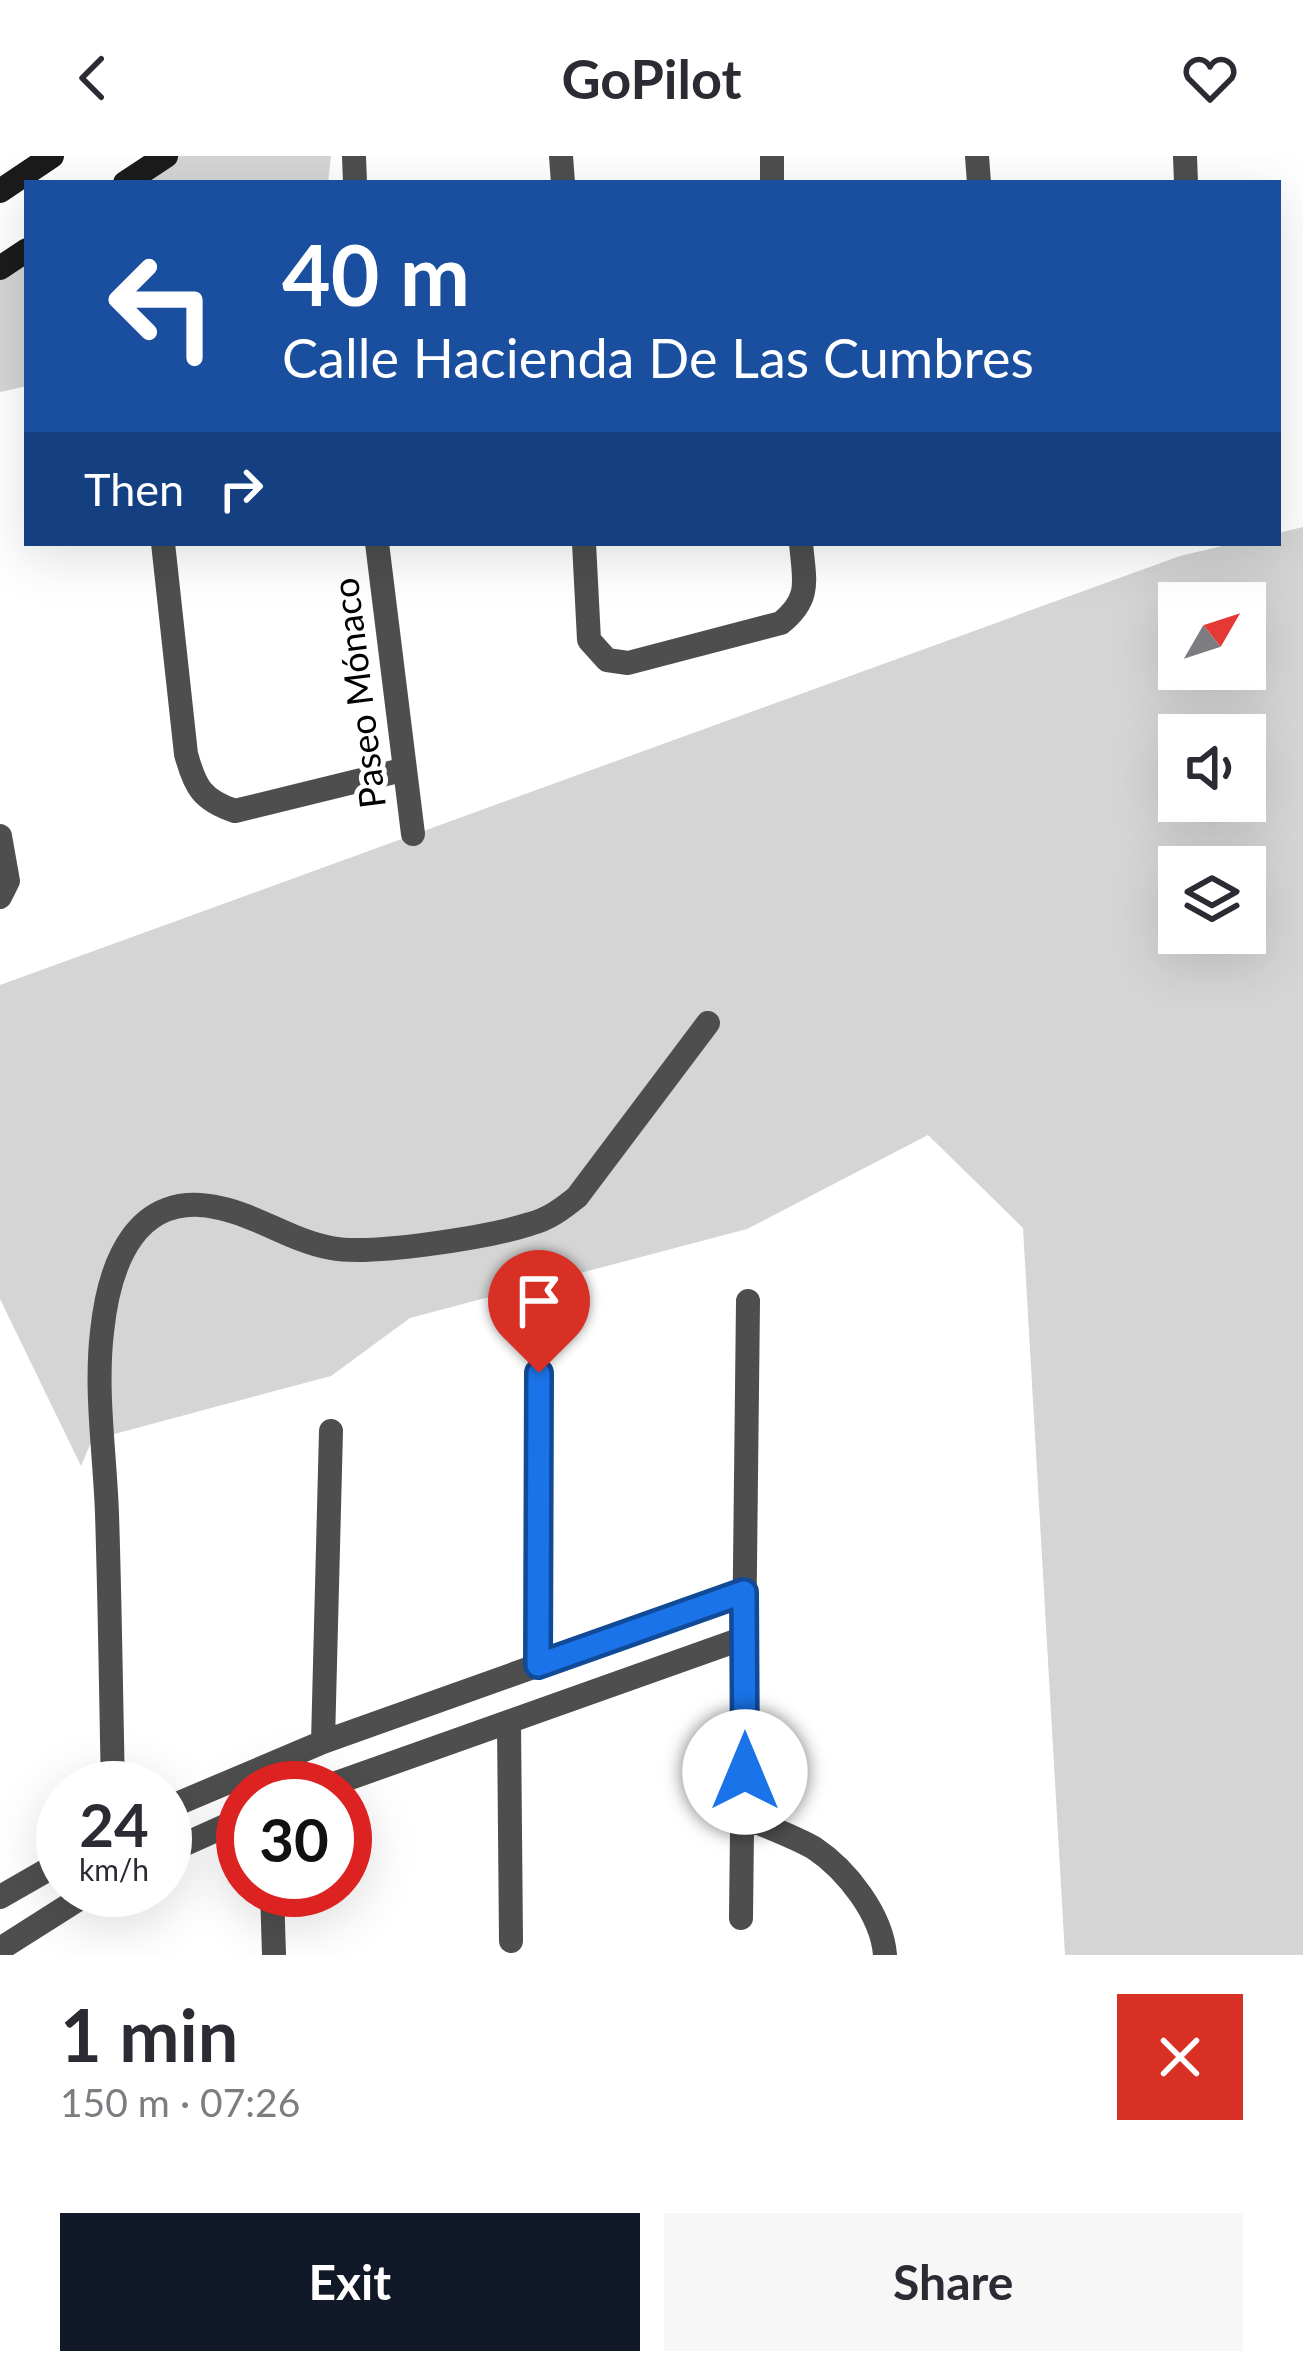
<!DOCTYPE html>
<html lang="en">
<head>
<meta charset="utf-8">
<style>
	body { margin:0; font-family:Lato,sans-serif; background:#f7f7f7; color:#2b2b33; height:100vh; display:flex; flex-direction:column; font-size:45px; white-space:nowrap }
	* { box-sizing:border-box; margin:0 }
	p { font-size:39px; color:#7c7c81 }
	.icon { flex:none; width:66px; height:66px; fill:none; stroke:currentColor; stroke-width:2; stroke-linecap:round; stroke-linejoin:round }
	.map { position:relative; height:1799px; overflow:hidden }
	.panel { display:flex; flex-direction:column; background:#fff; flex:1 }
	.panel>* { flex:none }
	.guide { position:absolute; left:24px; top:24px; width:1257px; height:366px; border-radius:0px; box-shadow:0 12px 48px #0002; background:#1a4fa0; color:#fff; overflow:hidden }
	.needle { width:78px; rotate:51deg }
	.tools { position:absolute; left:1158px; top:426px; display:grid; gap:24px }
	.tools a { display:grid; place-items:center; width:108px; height:108px; border-radius:0px; background:#fff; box-shadow:0 12px 48px #0002; font-size:60px }
	.speed { position:absolute; left:36px; top:1605px; display:flex; gap:24px; font-size:60px; font-weight:700; text-align:center }
	.speed>* { display:grid; place-content:center; width:156px; height:156px; border-radius:50%; background:#fff; box-shadow:0 12px 48px #0002; line-height:1 }
	.speed small { font-size:30px; font-weight:400 }
	.speed .limit { border:18px solid #d22; background:#fff; color:#111 }
	.pin { position:absolute; display:grid; place-items:center; width:102px; height:102px; color:#fff; margin:-123px -51px; border-radius:50% 50% 50% 0; rotate:-45deg; box-shadow:0 0 12px #0007 }
	.pin .icon { rotate:45deg }
	.me { position:absolute; width:132px; margin:-66px; rotate:0deg; stroke-linejoin:round; filter:drop-shadow(0 0 9px #0008) }
	.turn { display:flex; align-items:center; gap:42px; height:252px; padding:0 60px; font-size:54px }
	.turn .icon { width:156px; height:156px; stroke-width:2.5 }
	.turn b { display:block; font-size:84px; line-height:102px }
	.then { display:flex; align-items:center; height:114px; padding:0 60px; background:#0003; gap:24px; font-size:45px }
	.round { display:grid; place-items:center; flex:none; width:126px; height:126px; border-radius:0px; background:#f7f7f7 }
	.summary { display:flex; align-items:center; justify-content:space-between; height:204px; padding:0 60px }
	h1 { font-size:72px; font-weight:700; line-height:90px }
	.primary-button { display:flex; gap:24px; margin-top:auto; padding:24px 60px }
	.primary-button a { flex:1; height:138px; border-radius:0px; background:#111827; color:#fff; font-size:48px; font-weight:700; line-height:138px; text-align:center }
	.primary-button a+a { background:#f7f7f7; color:#2b2b33 }
	header { display:flex; justify-content:space-between; align-items:center; height:156px; padding:0 60px; background:#fff; font-size:54px; font-weight:700 }
	.map>svg:first-child { display:block }
	.green { fill:#d5d5d5; fill-rule:evenodd }
	.lines { fill:none; stroke-linecap:round; stroke-linejoin:round }
	.street { stroke:#4e4e4e; stroke-width:24 }
	.secondary { stroke:#1b1b1b; stroke-width:24 }
	.route-casing { stroke:#114b97; stroke-width:30 }
	.route { stroke:#1a73e8; stroke-width:21 }
	.labels { text-anchor:middle; stroke-width:10; stroke-linejoin:round; paint-order:stroke }
	.street-label { font-size:36px; fill:#000; stroke:#fff }
</style>
</head>
<body>
<header><svg class="icon" aria-label="back" viewBox="0 0 24 24"><path d="M15 5l-7 7 7 7"/></svg>GoPilot<svg class="icon" aria-label="heart" viewBox="0 0 24 24"><path d="M12 20l-8-8c-3-5 5-10 8-4 3-6 11-1 8 4z"/></svg></header>
<div class="map">
<svg width="1303" height="1799" viewBox="0 0 1303 1799">
	<rect width="100%" height="100%" fill="#fff"/>
	<!-- green -->
	<path class="green" d="M174,0H331L328,27H135Z
		M27,101V230L0,236V119Z
		M1303,371V1799H1065L1023,1072L928,979L747,1073L410,1162L331,1220L92,1284L81,1310L0,1143V829L1180,400L1235,387H1278V377ZM1179,447H1245V513H1179ZM1179,579H1245V645H1179ZM1179,711H1245V777H1179Z"/>
	<g class="lines">
		<!-- street -->
		<path class="street" d="M354,0L355,27
			M561,0L563,27
			M977,0L979,27
			M1185,0L1186,27
			M772,27V0
			M163,387L186,598C195,631 202,644 235,655L402,614
			M377,387L413,678
			M584,387L589,484L607,504L628,507L781,467C812,442 804,424 801,387
			M0,680L8,725L0,741
			M538,1509L539,1217
			M509,1566L511,1785
			M323,1586L331,1275
			M113,1632C111,1541 110,1449 107,1358C105,1298 95,1236 102,1176C109,1108 136,1032 220,1052C258,1060 292,1085 331,1092C372,1100 489,1081 530,1068C549,1063 562,1053 577,1041L708,867
			M322,1632L744,1482
			M165,1653L323,1586L744,1436
			M745,1661C767,1671 793,1680 814,1692C847,1714 882,1759 885,1799
			M165,1697L243,1662
			M272,1734L274,1799
			M0,1741L63,1705
			M741,1762L748,1145
			M0,1793L93,1734"/>
		<!-- secondary -->
		<path class="secondary" d="M125,27L166,0
			M0,35L52,0
			M0,112L27,94"/>
	</g>
	<g class="lines">
		<!-- route casing -->
		<g class="route-casing">
			<path id="route" d="M539,1217L538,1509L744,1436L745,1616"/>
		</g>
		<!-- route -->
		<use href="#route" class="route"/>
	</g>
	<g class="labels">
		<!-- street labels -->
		<g class="street-label">
			<text transform="translate(359 537) rotate(-97)" y="13">Paseo Mónaco</text>
		</g>
	</g>
</svg>
<div class="tools">
<a><svg class="needle" viewBox="-14 -14 28 28"><path d="M0-13l5 13h-10z" fill="#e53935"/><path d="M0 13l5-13h-10z" fill="#7c7c81"/></svg></a>
<a><svg class="icon" aria-label="sound" viewBox="0 0 24 24"><path d="M4 9h4l5-4v14l-5-4H4zM17 9q2 3 0 6"/></svg></a>
<a><svg class="icon" aria-label="layers" viewBox="0 0 24 24"><path d="M12 4l9 5-9 5-9-5zM3 14l9 5 9-5"/></svg></a>
</div>
<div class="speed"><div>24<small>km/h</small></div><div class="limit">30</div></div>
<div class="pin" style="left:539px;top:1217px;background:#d93025"><svg class="icon" aria-label="arrive" viewBox="0 0 24 24"><path d="M6 21V4h12l-3 4 3 4H6"/></svg></div>
<svg class="me" style="left:745px;top:1616px" viewBox="-20 -20 40 40"><circle r="19" fill="#fff"/><path d="M0-13L10 11 0 6-10 11z" fill="#1a73e8"/></svg>
<div class="guide">
<div class="turn"><svg class="icon" aria-label="left" viewBox="0 0 24 24"><path d="M17 20v-9H6M10 6l-5 5 5 5"/></svg><div><b>40 m</b>Calle Hacienda De Las Cumbres</div></div>
<div class="then">Then<svg class="icon" aria-label="right" viewBox="0 0 24 24"><path d="M7 20v-9h11M14 6l5 5-5 5"/></svg></div>
</div>
</div>
<section class="panel">
<div class="summary"><div><h1>1 min</h1><p>150 m · 07:26</p></div><a class="round" style="background:#d93025;color:#fff"><svg class="icon" aria-label="close" viewBox="0 0 24 24"><path d="M6 6l12 12M18 6L6 18"/></svg></a></div>
<div class="primary-button"><a>Exit</a><a>Share</a></div>
</section>
</body>
</html>
